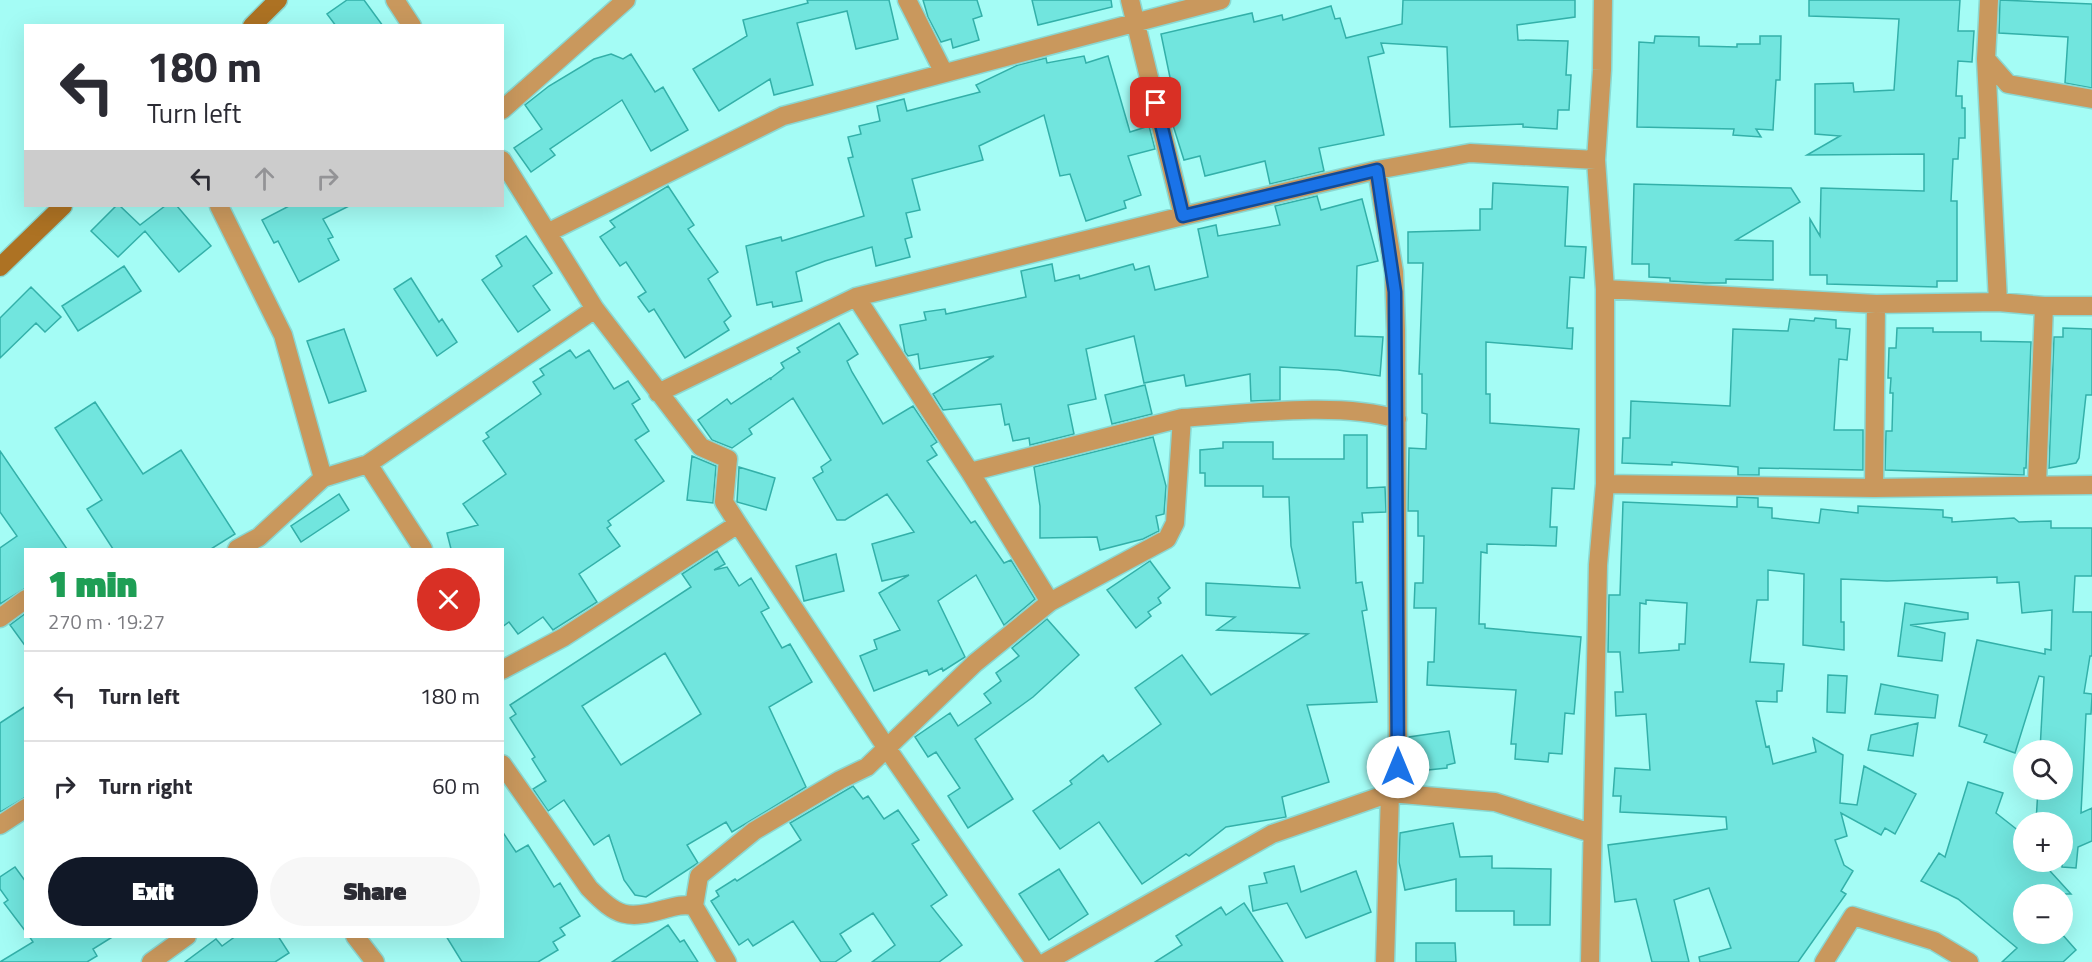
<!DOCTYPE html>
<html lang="en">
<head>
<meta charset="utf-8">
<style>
	body { margin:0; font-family:"Titillium Web",sans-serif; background:#f7f7f7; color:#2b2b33; height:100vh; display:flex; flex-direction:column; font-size:22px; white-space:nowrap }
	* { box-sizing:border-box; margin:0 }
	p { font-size:20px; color:#7c7c81 }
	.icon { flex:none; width:33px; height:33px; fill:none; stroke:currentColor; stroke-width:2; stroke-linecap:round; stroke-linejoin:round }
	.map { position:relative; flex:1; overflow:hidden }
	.sheet { position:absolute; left:24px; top:548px; width:480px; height:390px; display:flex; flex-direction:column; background:#fff; border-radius:0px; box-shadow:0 6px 24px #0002 }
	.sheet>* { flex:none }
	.hud { position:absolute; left:24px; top:24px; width:480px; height:183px; border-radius:0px; box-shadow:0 6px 24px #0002; background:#fff; color:#2b2b33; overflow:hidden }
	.fabs { position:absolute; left:2013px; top:740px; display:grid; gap:12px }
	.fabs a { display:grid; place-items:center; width:60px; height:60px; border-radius:50%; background:#fff; box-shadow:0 6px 24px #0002; font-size:30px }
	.pin { position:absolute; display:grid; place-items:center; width:51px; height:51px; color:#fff; margin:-26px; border-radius:12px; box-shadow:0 3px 9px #0006 }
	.me { position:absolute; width:66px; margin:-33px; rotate:0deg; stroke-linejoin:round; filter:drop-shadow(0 0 4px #0008) }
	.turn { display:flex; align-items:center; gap:21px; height:126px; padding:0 24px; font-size:27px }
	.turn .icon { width:78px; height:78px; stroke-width:2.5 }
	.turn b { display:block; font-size:42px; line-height:51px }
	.lanes { display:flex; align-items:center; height:57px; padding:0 24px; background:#0003; justify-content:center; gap:30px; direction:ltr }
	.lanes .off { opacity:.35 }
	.round { display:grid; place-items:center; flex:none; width:63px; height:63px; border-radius:32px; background:#f7f7f7 }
	.overview { display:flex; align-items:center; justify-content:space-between; height:102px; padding:0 24px }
	h1 { font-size:36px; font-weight:800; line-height:45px; color:#1e9e55 }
	.action { display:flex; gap:12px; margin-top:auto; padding:12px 24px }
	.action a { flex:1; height:69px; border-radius:36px; background:#111827; color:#fff; font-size:24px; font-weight:800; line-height:69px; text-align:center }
	.action a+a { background:#f7f7f7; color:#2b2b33 }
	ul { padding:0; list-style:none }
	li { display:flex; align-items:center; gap:18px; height:90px; padding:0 24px; border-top:2px solid #e1e1e2 }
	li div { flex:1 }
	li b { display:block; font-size:22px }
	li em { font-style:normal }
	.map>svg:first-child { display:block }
	.building { fill:#71e5de; stroke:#33b0a9; stroke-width:1.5; fill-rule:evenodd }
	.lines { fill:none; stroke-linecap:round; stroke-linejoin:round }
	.street-casing { stroke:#8ad8d2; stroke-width:21 }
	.secondary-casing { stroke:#8ad8d2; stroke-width:21 }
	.street { stroke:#c9985d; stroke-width:18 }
	.secondary { stroke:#ad7223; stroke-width:18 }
	.route-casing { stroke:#114b97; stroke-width:15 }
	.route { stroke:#1a73e8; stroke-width:10 }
</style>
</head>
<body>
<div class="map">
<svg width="2092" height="962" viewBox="0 0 2092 962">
	<rect width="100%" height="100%" fill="#a4fcf5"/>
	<!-- building -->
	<path class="building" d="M347,0H364L383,26H336L327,14Z
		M807,0H889L898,39L856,49L847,11L797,23L813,85L774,95L770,79L719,111L693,69L747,36L743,20L808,3Z
		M923,0H977L982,16L973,19L979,40L953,48L951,39L941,42L928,17Z
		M1032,0H1111L1112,7L1038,25Z
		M1403,0H1575V17L1517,25L1518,40L1568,41L1566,75H1571L1569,110H1558L1557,129L1523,127V124L1450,127L1447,47L1381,43L1384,53L1368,57L1384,135L1319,148L1324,171L1270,184L1265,161L1205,176L1200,156L1184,160L1171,119L1178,116L1161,34L1252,13L1254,22L1282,15L1283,20L1331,6L1335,19L1340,18L1346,38L1402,24Z
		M1809,0H1960L1958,31H1974L1972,62L1958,61L1956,96H1962V108H1965V138H1959L1958,159H1953L1951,201H1957V281H1937V287L1827,284V275H1810V219L1820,236L1821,188L1924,191V154L1807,155L1840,136L1815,134V84L1853,83L1854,92L1894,90L1899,19L1809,16Z
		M2000,0L2092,4V88L2065,83L2068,37L1999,33Z
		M1655,36L1699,37V46L1737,47V44H1760V36H1781L1780,80H1776L1773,130L1756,129L1761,137L1733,135L1734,129L1637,127L1639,42L1654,43Z
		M611,54L623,59L631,54L655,92L663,87L688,130L651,151L622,100L550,149L555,155L531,172L514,148L542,129L525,105L549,86L594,59Z
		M1084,56L1086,63L1108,56L1130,132L1149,126L1155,149L1128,156L1141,195L1124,201L1126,208L1086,221L1070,174L1060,176L1044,115L979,146L983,160L912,179L920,210L906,213L912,237L905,239L910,257L876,266L872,247L825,261L796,272L802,301L773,307L772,302L757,305L746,246L781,237L782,241L864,216L848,158L853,157L848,137L861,134L859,126L880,121L877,106L904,99L907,111L980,92L976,85L1018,65L1046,58L1047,63Z
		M1493,183L1568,187L1565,246L1586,247L1584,278L1570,277L1567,328H1573L1572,349L1486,342V394H1490V423L1579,429L1574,489L1552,488L1550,527H1557L1556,546L1487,544V553L1481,552L1479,624H1485V628L1581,637L1574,714L1565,713L1562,754L1549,753L1548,762L1515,759L1516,744H1511L1516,690L1427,685L1428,662H1434L1436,608H1414L1415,583H1423L1424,536H1418V511H1408L1409,448L1426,449L1427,414L1422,413V374H1419L1423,263H1408V232L1480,230V209H1492Z
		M1634,184L1791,188L1800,202L1736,240L1773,241V280L1726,279V283H1706L1670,281V278L1649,277V264H1632Z
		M668,186L694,225L688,229L718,272L708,279L731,316L724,322L729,330L685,358L654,309L649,312L638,297L646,292L626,262L620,266L600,237L615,227L610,221Z
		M1317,196L1321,210L1362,199L1378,261L1357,266L1355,336L1383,337L1380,376L1338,370L1280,367V400L1251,401L1250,374L1186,386L1184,375L1144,383L1134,336L1086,349L1096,399L1068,405L1074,434L1030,445L1029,438L1013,441L1009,424L1005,425L1001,404L943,410L933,394L994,356L920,369L918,354L908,356L905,352L900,325L926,320L924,312L945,309L946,314L1026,297L1021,271L1052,264L1055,281L1079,275L1080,279L1133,264L1135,270L1149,266L1155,290L1208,277L1198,229L1216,225L1218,236L1280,225L1275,206Z
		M116,206H120L140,225L165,206H177L211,246L179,272L145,231L118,257L91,231Z
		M289,206H349L323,219L333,237L328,239L339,260L299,282L278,241L274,243L262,220Z
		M526,236L552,273L533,286L550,310L518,332L482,280L502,266L496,256Z
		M124,266L141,291L78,331L62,306Z
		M411,278L439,322L442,319L457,342L437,356L394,289Z
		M31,287L61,317L45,332L36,323L0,358V318Z
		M1815,318L1836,320V328L1850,329L1847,360L1839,359L1834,430H1863V470L1759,468V475H1738V467L1728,466L1672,462V465L1622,463L1623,438H1630L1631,401L1730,406L1733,329L1788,331L1790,319L1814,321Z
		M839,323L858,354L847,361L852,372L883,424L913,406L937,442L931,446L937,455L927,461L971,523L975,521L1004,563L1011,560L1035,599L1004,625L976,575L938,601L965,657L943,671L942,668L929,675L927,670L874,691L860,656L877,649L874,640L900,630L879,593L909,575L882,581L872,544L914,532L887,494L845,520H837L813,478L823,472L821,467L831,460L793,398L749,429L752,434L732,448L712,440L698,420L727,399L731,404L770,378L771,380V378L784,368L781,363L800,352L797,348Z
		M1897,328H1933V332H1981V341L2031,342L2026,468H2024V475L1885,470L1886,431H1892L1893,393H1890L1891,378H1888L1889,348H1896Z
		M2063,328L2092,329V395H2086L2079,458L2076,463L2049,468L2054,337H2063Z
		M344,329L366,391L329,403L307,341Z
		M570,350L576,358L589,350L614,389L628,381L640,399L632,404L649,431L635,440L664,481L608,521L611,525L607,528L620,546L579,574L597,602L553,630L543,617L518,634L509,622L502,627V549H451L447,533L478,525L463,504L506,474L483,441L489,437L486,433L541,394L533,382L544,375L540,369Z
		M1145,385L1152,414L1112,424L1105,395Z
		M95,402L143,474L181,450L235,534L211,549H113L87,509L102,500L55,428Z
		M1344,435H1367V488L1385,487L1386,512L1362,513L1363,522H1353L1356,583L1362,582L1367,610L1362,611L1377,702L1307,705L1329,782L1282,797L1286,817L1226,827L1189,856L1186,854L1142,884L1099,822L1060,849L1033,811L1072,784L1070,781L1103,755L1108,762L1161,724L1135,688L1182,655L1211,695L1308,634L1217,630L1235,617L1206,615V583L1300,588L1291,546L1289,497H1263V486H1205V473H1200V450L1223,448V442H1273V459H1344Z
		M1153,437L1166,486L1164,514L1156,516L1159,531L1143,539L1100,550L1097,537L1040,538V506L1034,467Z
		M0,451L67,549H26V588L0,604V548L17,536L0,512Z
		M692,456L716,466L713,503L687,500Z
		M739,467L775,478L766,510L737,502Z
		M339,494L349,510L301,542L291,526Z
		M1737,497L1758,498V507L1772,508V518L1819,523L1821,509L1858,513V506L1943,510V517L1952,518V522L2014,518L2019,522L2051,521V528H2092V576H2075L2073,612H2092V656H2090L2084,693L2092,694V697L2091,714H2086L2081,813L2092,808V841L2078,847L2076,868L2062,867V822H2036L2038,789H2062V750H2040L2044,677L2039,676L2015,753L1984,742L1987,735L1959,726L1977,640L2045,654V649L2051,650L2052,610L2022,613L2019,582L1997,583V577L1887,581L1841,579V622H1844V650L1803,645L1804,574L1768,570V600H1757L1750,662L1784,664L1782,691H1777V702L1756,701L1766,747L1769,746L1773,764L1816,752L1813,738L1843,755L1840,803L1857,805L1864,766L1916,794L1895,834L1885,828L1881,835L1841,813L1847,836L1835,840L1844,865L1853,871L1841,891L1846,894L1798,962H1700L1699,957L1731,948L1709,888L1674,900L1689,962H1652L1636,899L1615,902L1608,845L1727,829L1726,817L1620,812L1621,796H1613L1615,768L1650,770L1646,714L1616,716L1615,692H1623L1620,652H1608L1609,595H1620L1623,502L1737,507ZM1646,600L1687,603L1685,644H1679V650L1639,653L1640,603L1646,604Z
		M717,551L725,564L714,570L727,567L739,586L751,578L769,608L761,612L782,648L790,644L812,682L769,707L806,787L732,832L726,822L687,845L698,863L646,897L635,895L624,880L609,835L594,845L564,800L548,811L533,789L546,781L532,759L535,757L510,718L516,714L510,705L691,587L682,574ZM665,653L701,714L621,765L582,706Z
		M836,554L844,591L804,601L796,566Z
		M1150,561L1170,588L1158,598L1161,603L1148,612L1151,616L1136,628L1107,590Z
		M1905,603L1968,613V619L1910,625L1945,633L1942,661L1898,656Z
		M26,613V647L10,625Z
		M1047,619L1079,655L1033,697L975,739L1013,799L968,828L948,796L960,788L936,752L928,757L915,737L950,713L958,726L991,703L984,694L1001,681L996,673L1019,656L1012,648Z
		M1828,675L1847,676L1845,713L1827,712Z
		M1881,684L1938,695L1935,718L1875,714Z
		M26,706V797L0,812V723Z
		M1918,723L1913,756L1868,750L1871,735Z
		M1449,731L1455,763L1447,765V768L1409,772V737Z
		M1968,782L2003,793L1996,813L2024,835V861H2058L2050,871L2071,894H2024V933H2061L2076,950L2063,962H2002L2017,948L1958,899L1921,881L1939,853L1945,857Z
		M853,786L863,799L868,796L884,819L898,810L919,840L912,844L947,895L931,906L962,945L939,962H872L895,945L873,913L840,934L851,951L835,962H821L793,921L753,946L748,939L739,945L711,901L719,896L716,891L735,879L737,881L801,840L790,823Z
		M1453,823L1460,857L1492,856V868L1551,869L1550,925H1514V911H1456V879L1405,890L1399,862L1400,833Z
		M502,831L516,852L528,845L554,887L560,883L580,916L560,928L565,935L553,942L558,950L538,962H462L446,936H502Z
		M1294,866L1301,892L1356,871L1371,912L1306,938L1287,903L1253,911L1249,886L1267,883L1264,873Z
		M15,867L26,882V932L4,903L8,900L0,889V877Z
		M1059,869L1088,914L1049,940L1019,894Z
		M1244,903L1283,962H1155L1182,945L1176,936L1221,907L1226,915Z
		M668,925L680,942L684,940L698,962H612Z
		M29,936H114L93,949L97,956L87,962H0L33,942Z
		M236,936H278L289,953L275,962H185L216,939L222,946Z
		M1416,943H1455L1456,962H1416Z"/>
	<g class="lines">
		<!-- street casing -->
		<g class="street-casing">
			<path id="street" d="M395,0L412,26
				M907,0L944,73
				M1130,0L1183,216
				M1989,0L1986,59L1998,302
				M1986,59L2008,84L2092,99
				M502,110L626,0
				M502,160L595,309L701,447L728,459L724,502L738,524L888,750L1035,962
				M1377,170L1394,272L1396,330L1398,767L1390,793L1385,962
				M219,206L283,335L323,478L368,464L423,549
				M549,232L783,116L1221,0
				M1605,289L1876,304L1998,302L2044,306H2092
				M856,297L970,472L1050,602
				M658,393L856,297L1183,216L1377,170L1470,153L1596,160
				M368,464L595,309
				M970,472L1182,418
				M1605,484L1874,488L2092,485
				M2037,484L2044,306
				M1874,488L1876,304
				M237,549L259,537L323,478
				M0,618L26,599
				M502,670L564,637L738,524
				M502,764L589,888C617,917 627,920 665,909C676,906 683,904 694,906L727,962
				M0,825L26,808
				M694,906L699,876L754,831L840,780L867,767L975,663L1050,602L1167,539L1175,523L1182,418C1244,414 1339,401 1397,419
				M355,936L375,962
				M151,962L187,936
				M1046,962L1272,834L1390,793L1495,802L1591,833
				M1590,962L1598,565L1605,484V289L1596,160L1602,70L1603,0
				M1824,962L1853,916L1934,941L1969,962"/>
		</g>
		<!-- secondary casing -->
		<g class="secondary-casing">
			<path id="secondary" d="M252,26L278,0
				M0,267L63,206"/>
		</g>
		<!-- street -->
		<use href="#street" class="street"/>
		<!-- secondary -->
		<use href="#secondary" class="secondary"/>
	</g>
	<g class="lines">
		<!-- route casing -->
		<g class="route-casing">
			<path id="route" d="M1156,103L1183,216L1377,170L1395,292L1398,767"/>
		</g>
		<!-- route -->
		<use href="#route" class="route"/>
	</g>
</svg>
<div class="fabs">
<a><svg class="icon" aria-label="search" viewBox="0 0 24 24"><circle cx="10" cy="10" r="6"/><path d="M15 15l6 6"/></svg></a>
<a>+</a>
<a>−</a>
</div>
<div class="pin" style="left:1156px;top:103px;background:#d93025"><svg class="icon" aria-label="arrive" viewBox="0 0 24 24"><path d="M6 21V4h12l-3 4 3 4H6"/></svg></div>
<svg class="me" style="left:1398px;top:767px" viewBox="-20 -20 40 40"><circle r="19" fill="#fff"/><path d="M0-13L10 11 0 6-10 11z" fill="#1a73e8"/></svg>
<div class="hud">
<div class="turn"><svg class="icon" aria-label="left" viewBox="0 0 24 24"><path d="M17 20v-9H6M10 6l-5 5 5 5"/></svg><div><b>180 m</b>Turn left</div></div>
<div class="lanes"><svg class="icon" aria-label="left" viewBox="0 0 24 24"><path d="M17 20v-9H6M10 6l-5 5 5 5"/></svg><svg class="icon off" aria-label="ahead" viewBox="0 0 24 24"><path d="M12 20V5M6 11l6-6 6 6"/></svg><svg class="icon off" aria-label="right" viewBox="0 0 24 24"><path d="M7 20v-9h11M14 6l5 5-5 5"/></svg></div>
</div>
<section class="sheet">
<div class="overview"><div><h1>1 min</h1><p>270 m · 19:27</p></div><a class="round" style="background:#d93025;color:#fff"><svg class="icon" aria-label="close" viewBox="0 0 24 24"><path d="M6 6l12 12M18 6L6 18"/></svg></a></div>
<ul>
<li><svg class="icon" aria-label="left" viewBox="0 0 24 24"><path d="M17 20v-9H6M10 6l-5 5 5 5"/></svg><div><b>Turn left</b></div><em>180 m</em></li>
<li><svg class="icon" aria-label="right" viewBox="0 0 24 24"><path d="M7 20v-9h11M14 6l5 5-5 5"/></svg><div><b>Turn right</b></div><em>60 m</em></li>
</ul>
<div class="action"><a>Exit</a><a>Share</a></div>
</section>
</div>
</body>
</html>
